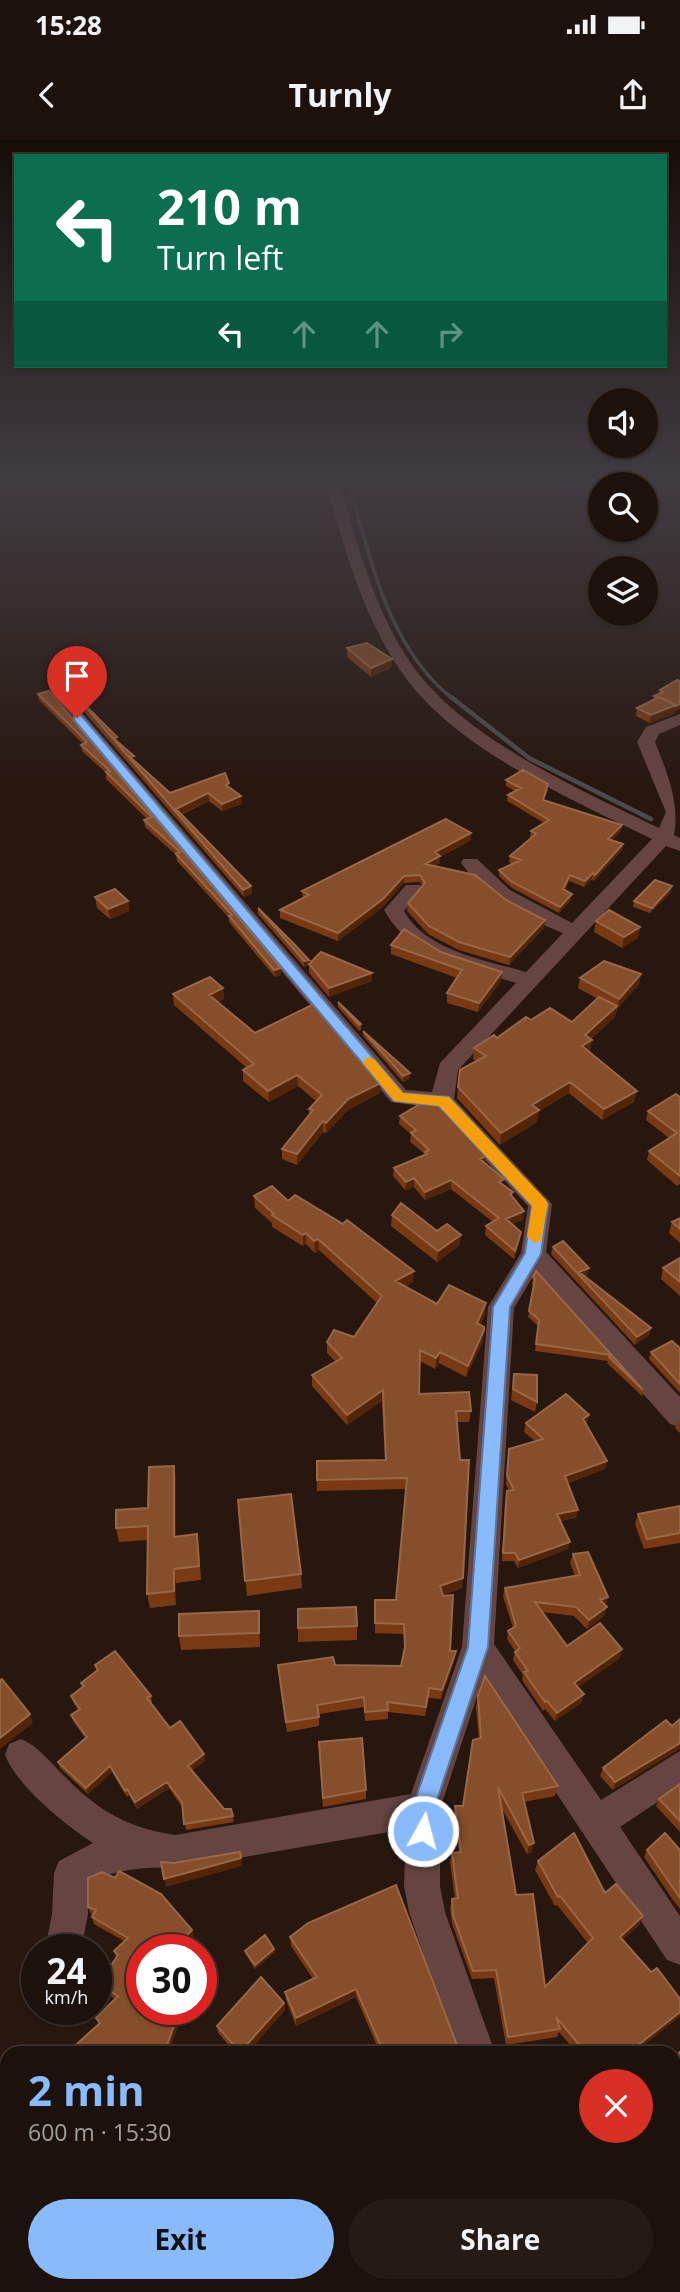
<!DOCTYPE html>
<html lang="en">
<head>
<meta charset="utf-8">
<style>
	body { margin:0; font-family:"Open Sans",sans-serif; background:#251a14; color:#f1f3f6; height:100vh; display:flex; flex-direction:column; font-size:26px; white-space:nowrap }
	* { box-sizing:border-box; margin:0 }
	p { font-size:23px; color:#a09d9d }
	.icon { flex:none; width:38px; height:38px; fill:none; stroke:currentColor; stroke-width:2; stroke-linecap:round; stroke-linejoin:round }
	.map { position:relative; flex:1; overflow:hidden }
	.side { position:absolute; left:0px; top:1906px; width:681px; height:247px; display:flex; flex-direction:column; background:#1d110b; border-radius:21px 21px 0 0; box-shadow:0 2px 5px #0004,0 0 0 2px #3b312c }
	.side>* { flex:none }
	.banner { position:absolute; left:14px; top:14px; width:653px; height:214px; border-radius:0px; box-shadow:0 2px 5px #0004,0 0 0 2px #3b312c; background:#0b6e4f; color:#fff; overflow:hidden }
	.controls { position:absolute; left:588px; top:248px; display:grid; gap:14px }
	.controls a { display:grid; place-items:center; width:70px; height:70px; border-radius:50%; background:#1d110b; box-shadow:0 2px 5px #0004,0 0 0 2px #3b312c; font-size:35px }
	.speed { position:absolute; left:21px; top:1794px; display:flex; gap:14px; font-size:35px; font-weight:700; text-align:center }
	.speed>* { display:grid; place-content:center; width:91px; height:91px; border-radius:50%; background:#1d110b; box-shadow:0 2px 5px #0004,0 0 0 2px #3b312c; line-height:1 }
	.speed small { font-size:18px; font-weight:400 }
	.speed .limit { border:10px solid #d22; background:#fff; color:#111 }
	.pin { position:absolute; display:grid; place-items:center; width:60px; height:60px; color:#fff; margin:-72px -30px; border-radius:50% 50% 50% 0; rotate:-45deg; box-shadow:0 0 7px #0007 }
	.pin .icon { rotate:45deg }
	.me { position:absolute; width:77px; margin:-38px; rotate:7deg; stroke-linejoin:round; filter:drop-shadow(0 0 5px #0008) }
	.turn { display:flex; align-items:center; gap:24px; height:147px; padding:0 28px; font-size:32px }
	.turn .icon { width:91px; height:91px; stroke-width:2.5 }
	.turn b { display:block; font-size:49px; line-height:60px }
	.lanes { display:flex; align-items:center; height:66px; padding:0 28px; background:#0003; justify-content:center; gap:35px; direction:ltr }
	.lanes .off { opacity:.35 }
	.round { display:grid; place-items:center; flex:none; width:74px; height:74px; border-radius:37px; background:#251a14 }
	.overview { display:flex; align-items:center; justify-content:space-between; height:119px; padding:0 28px }
	h1 { font-size:42px; font-weight:700; line-height:52px; color:#88bafc }
	.button { display:flex; gap:14px; margin-top:auto; padding:14px 28px }
	.button a { flex:1; height:80px; border-radius:42px; background:#88bafc; color:#111; font-size:28px; font-weight:700; line-height:80px; text-align:center }
	.button a+a { background:#251a14; color:#f1f3f6 }
	.status { display:flex; justify-content:space-between; align-items:center; height:49px; padding:0 35px; background:#1d110b; direction:ltr }
	.status svg { height:19px; fill:currentColor }
	header { display:flex; justify-content:space-between; align-items:center; height:91px; padding:0 28px; background:#1d110b; font-size:32px; font-weight:700 }
	.map>svg:first-child { display:block }
	.lines { fill:none; stroke-linecap:round; stroke-linejoin:round }
	.stream-far1 { stroke:#4b4b4a; stroke-width:3.5 }
	.stream { stroke:#4b4b4a; stroke-width:4.5 }
	.minor { fill:#654441; fill-rule:evenodd }
	.wall { fill:#793a13 }
	.shaded-wall { fill:#522408 }
	.building { fill:#864e2a; stroke:#986747; stroke-width:2 }
	.route { fill:#88bafc; stroke:#5879a4; stroke-width:2 }
	.slow { fill:#f59e0b }
</style>
</head>
<body>
<div class="status"><b>15:28</b><svg viewBox="0 0 49 12"><path d="M0 12V9h3v3zM5 12V6h3v6zM10 12V3h3v9zM15 12V0h3v12zM26 1h20v11H26zM47 4h2v5h-2z"/></svg></div>
<header><svg class="icon" aria-label="back" viewBox="0 0 24 24"><path d="M15 5l-7 7 7 7"/></svg>Turnly<svg class="icon" aria-label="share" viewBox="0 0 24 24"><path d="M12 15V3M7 8l5-5 5 5M5 13v7h14v-7"/></svg></header>
<div class="map">
<svg width="680" height="2152" viewBox="0 0 680 2152">
	<rect width="100%" height="100%" fill="#27170f"/>
	<g class="lines">
		<!-- stream-far1 -->
		<path class="stream-far1" d="M349,342C370,418 388,508 453,559"/>
		<!-- stream -->
		<path class="stream" d="M451,557L529,618L651,679"/>
		<!-- minor -->
		<path class="minor" d="M326,342H339C358,407 376,478 418,533C473,603 581,650 659,688L666,672L637,602L646,587L680,574V585L659,594L655,602C667,632 680,663 674,695L680,698V711L666,706L458,930L454,959L552,1064L546,1112L680,1257V1287L670,1284L535,1133L514,1168L494,1504L601,1660L680,1611V1647L620,1687L680,1776V1825L667,1820L482,1541L440,1669V1746L445,1772L495,1913H457L409,1772L404,1746L406,1689L175,1729C149,1725 112,1730 88,1743V1774L81,1810H45L52,1774L54,1733L59,1721L93,1703C64,1684 18,1647 5,1615L9,1604L21,1599C38,1606 49,1621 62,1634C98,1670 124,1687 175,1695L411,1654L462,1507L488,1167L521,1113L528,1066L437,968L391,962L52,557L60,552L66,554L406,950L432,952L440,923L516,843C467,828 410,818 384,770L406,745H420L423,749L404,771C426,811 485,820 526,832L563,793C525,778 485,757 461,723L463,719H477L510,750L572,783L652,699C573,660 459,611 405,537C364,480 344,410 326,342Z
			M542,2146H583L586,2152H544Z"/>
	</g>
	<!-- wall -->
	<path class="wall" d="M347,508L392,519L391,528L371,537L347,517Z
		M680,541V569L675,571V573L650,583L636,576L637,568L653,560L654,556L659,554L660,550Z
		M49,551L281,835L275,837L229,782V778L177,721L176,715L145,687L144,680L147,679L106,639V633L82,611L81,605L83,604L39,560L38,554Z
		M78,558L117,597L118,602L135,621L170,653L229,647L242,664L222,671L209,661L181,675L251,746L252,754L244,757L79,566Z
		M506,640L548,650L544,660L622,685L621,691L612,700L623,704L622,710L594,741L592,739L584,747L569,741L565,750L571,760L559,773L512,748L499,736V730L513,724L509,722L510,716L531,698L530,697L531,691L544,683L507,661L508,655L515,651L506,646Z
		M471,693L470,701L440,717V723L435,726L506,760L544,788L509,825L459,810L428,794L407,771L408,763L422,746L420,742L404,743L383,767L338,801L280,778V770L303,759L302,751Z
		M672,746L671,752L650,773L633,767L634,761Z
		M95,757L128,761L129,771L110,779L97,768Z
		M258,768L309,820V824L372,833V841L329,857L309,833V825L304,827L258,774Z
		M596,781L640,787L638,798L622,808L594,792Z
		M391,805L441,812L502,832L501,841L478,872L447,863V853L457,838L391,814Z
		M641,834L639,844L617,869L615,877L591,899L590,911L589,912L634,962L602,980L569,953L539,971L537,982L500,1005L457,958L458,947L476,921L473,919L474,908L497,898L531,880L572,882L598,859L578,848L580,838Z
		M223,848L224,859L218,862L255,893L380,953L348,970L326,993L323,992L297,1025L282,1019V1009L309,975V969L316,961L298,946L269,962L243,941V930L247,928L174,865L173,854Z
		M338,862L361,884V890L359,891L338,867Z
		M363,891L410,933L409,939L403,942L363,896Z
		M676,954L680,1044L677,1046L647,1020L649,1011L669,998L646,980L648,971Z
		M400,976L485,1023L504,1045L513,1052L512,1056L523,1080L512,1084L520,1100L514,1119L485,1095L486,1086L493,1082L451,1049L425,1060L414,1047L405,1050L393,1036L394,1028L425,1014L410,1002L411,994L399,984Z
		M254,1056L288,1061L413,1142L405,1147L437,1164L485,1174L480,1185L483,1201L466,1237L439,1223L435,1229L420,1221L419,1254L471,1271L469,1282H456L463,1438L462,1448L443,1455L450,1511H456L454,1521L441,1559L428,1558L425,1576L388,1572V1579L365,1581L364,1567L319,1574V1586L287,1592L278,1525L401,1526L404,1511V1494L375,1493V1470L396,1460L406,1349L317,1351V1321L385,1320L382,1261L347,1285L312,1246V1235L336,1222L327,1213V1202L354,1197L377,1163L319,1110L315,1113L306,1104L303,1106L272,1087V1083L255,1068Z
		M392,1075L460,1105L437,1122L391,1086Z
		M680,1078V1103L669,1093L672,1082Z
		M553,1107L587,1135L585,1137L651,1188L649,1195L635,1205L551,1114Z
		M680,1118V1156L661,1139L663,1128Z
		M536,1131L643,1250L642,1256L607,1223L608,1221L535,1211L538,1186L528,1177L534,1146L532,1144L533,1137Z
		M680,1208V1253L649,1219L651,1212Z
		M514,1234L537,1262L535,1272L511,1260Z
		M677,1281H680V1293L675,1288Z
		M526,1283H587L586,1284L607,1321L605,1329L568,1343L576,1378L560,1381L568,1409L518,1428L514,1421H502L505,1359L507,1351H509L506,1344L509,1309L535,1301L524,1292Z
		M174,1326L176,1340V1397L199,1408L201,1440L176,1443V1465L150,1468L147,1454L148,1400L119,1402L116,1388L148,1368Z
		M238,1360L301,1434L302,1448L247,1456Z
		M680,1366V1403L644,1409L635,1384L638,1374Z
		M573,1414L606,1466L604,1476L587,1489L574,1476L542,1472L567,1506L622,1509L620,1518L578,1547L584,1554L581,1563L555,1581L545,1569L543,1571L522,1540L523,1535L513,1520L515,1511L507,1499L508,1491L513,1488L503,1456L505,1448L575,1436L570,1423Z
		M259,1471L260,1507L181,1510L179,1496Z
		M357,1486V1500L298,1502V1488Z
		M95,1525L151,1556L152,1562L151,1563L170,1588L204,1614L205,1621L192,1630L224,1669H231L234,1682L186,1690L182,1667L169,1648L137,1669L129,1655L127,1657L112,1632L88,1654L60,1628L58,1622L85,1598L73,1581L71,1575L78,1570L73,1562L71,1556L82,1547L81,1543L97,1532Z
		M478,1556L558,1646L555,1656L524,1662L532,1712L527,1714L501,1667L516,1755L545,1847L588,1803L557,1765L555,1766L535,1730L538,1721L605,1753L643,1776L639,1785L622,1800L651,1832L680,1859V1876L634,1913H577L559,1892L557,1897L506,1905L494,1838L472,1839L452,1784L450,1768L452,1759H455L450,1722L452,1713L459,1712L454,1676L455,1666H463L479,1599L476,1567Z
		M672,1586L613,1650L600,1636L603,1628Z
		M319,1611L366,1650V1659L323,1667Z
		M680,1644V1692L656,1666L659,1659Z
		M647,1710H680V1769L673,1760L644,1717Z
		M88,1767L194,1797L181,1810H142L134,1862L179,1884L168,1913H119L113,1911L99,1884L96,1878L115,1859L102,1850L99,1844L116,1817L114,1811L124,1801L94,1784L92,1777L93,1775L91,1774Z
		M290,1797L460,1913H380L356,1857L296,1886L286,1860L285,1852L313,1839L291,1806Z
		M245,1811L275,1812L255,1829L246,1815Z
		M284,1863L285,1870L247,1913H236L218,1893L217,1886Z
		M88,2146H185L196,2152H100Z
		M506,2146H536L515,2152H508Z"/>
	<!-- shaded-wall -->
	<path class="shaded-wall" d="M392,519L391,528L371,537V528Z
		M680,564V569L675,571V573L650,583L651,575Z
		M208,653L209,661L179,675L176,669Z
		M241,656L242,664L222,671V664Z
		M622,685L621,691L607,705L608,699Z
		M471,693L470,701L440,717V723L425,731V724L435,712Z
		M623,704L622,710L594,741L595,735Z
		M593,733L592,739L584,747L585,741Z
		M570,735L569,741L562,755L563,749Z
		M404,736V743L383,767L338,801V793Z
		M251,746L252,754L244,757L243,750Z
		M672,746L671,752L650,773L652,768Z
		M572,754L571,760L559,773L560,767Z
		M128,761L129,771L110,779L108,769Z
		M545,780L544,788L509,825L510,817Z
		M640,787L638,798L622,808L624,797Z
		M309,820V825L304,827V821Z
		M281,828V835L275,837L274,830Z
		M502,832L501,841L478,872L479,863Z
		M372,833V841L329,857V848Z
		M641,834L639,844L617,869L619,859Z
		M223,848L224,859L210,865L209,855Z
		M617,866L615,877L587,902L592,900L590,911L580,917L585,895Z
		M410,933L409,939L403,942V936Z
		M297,935L298,946L269,962L268,951Z
		M570,942L569,953L539,971L537,982L500,1005L501,993L532,965Z
		M381,943L380,953L348,970L326,993V983L348,959Z
		M637,951L634,962L602,980L604,969Z
		M323,981V992L297,1025V1014Z
		M486,1016L485,1024L480,1019Z
		M414,1038V1047L405,1050L406,1042Z
		M451,1040V1049L425,1060V1052Z
		M524,1071L523,1080L505,1087L506,1079Z
		M521,1092L520,1100L514,1119L515,1111Z
		M306,1093V1104L303,1106V1095Z
		M461,1095L460,1105L437,1122L438,1111Z
		M318,1099L319,1110L315,1113L314,1101Z
		M589,1128L587,1135L582,1138L579,1132Z
		M414,1131L413,1142L394,1153L395,1141Z
		M486,1163L485,1174L475,1195L477,1183Z
		M651,1188L649,1195L635,1205L637,1197Z
		M484,1190L483,1201L466,1237L468,1226Z
		M440,1212L439,1223L435,1229L436,1218Z
		M383,1250L382,1261L347,1285V1275Z
		M589,1275L587,1283L582,1287L583,1279Z
		M607,1321L605,1329L563,1344L565,1336Z
		M174,1326L176,1340V1411L174,1397Z
		M578,1370L576,1378L555,1382L557,1374Z
		M570,1402L568,1409L518,1428L519,1420Z
		M174,1429L176,1443V1465L174,1451Z
		M463,1438L462,1448L439,1457L440,1446Z
		M608,1457L606,1466L600,1460Z
		M607,1467L604,1476L587,1489L589,1480Z
		M622,1509L620,1518L572,1551L574,1543Z
		M456,1511L454,1521L441,1559L442,1550Z
		M584,1554L581,1563L555,1581L557,1573Z
		M30,1574L33,1583L0,1609V1598Z
		M680,1603V1609L613,1650L615,1642Z
		M204,1614L205,1621L189,1632L188,1626Z
		M110,1626L112,1632L88,1654L86,1648Z
		M167,1642L169,1648L137,1669L135,1662Z
		M534,1703L532,1712L527,1714L529,1705Z
		M241,1718L242,1726L166,1747L164,1739Z
		M643,1776L639,1785L616,1806L620,1797Z
		M192,1790L194,1797L181,1810H173Z
		M274,1809L275,1812L255,1829V1825Z
		M142,1840V1850L132,1866L130,1860Z
		M356,1849V1857L296,1886V1878Z
		M284,1863L285,1870L247,1913H240Z
		M680,1872V1876L634,1913H628Z
		M177,1878L179,1884L168,1913H164Z
		M111,1905L113,1911L111,1913H103Z
		M347,2146H348V2149L343,2152H338Z
		M526,2146H536L515,2152H509L510,2150Z"/>
	<!-- building -->
	<path class="building" d="M367,503L392,519L371,528L347,508Z
		M677,540L680,541V564L676,566L659,557L658,558L654,556L663,552L660,550Z
		M49,551L281,828L274,830L229,776L232,775L176,714L180,712L144,680L152,677L106,632L110,631L81,605L87,602L38,554Z
		M659,557L676,565L651,575L637,568Z
		M78,558L117,597L113,598L134,616L130,617L170,653L225,633L229,643L226,645L241,656L222,664L208,653L176,669L251,746L243,750Z
		M523,630L548,644L543,660L622,685L608,699L623,704L595,735L593,733L585,741L570,735L563,749L572,754L560,767L512,742L499,730L521,720L510,716L536,694L531,691L549,680L508,655L521,648L506,640Z
		M446,679L471,693L435,712L440,716L425,724L475,735L506,760L545,780L510,817L459,802L429,786L408,763L425,743L420,735L404,736L383,759L338,793L280,770L309,755L302,751Z
		M655,740L672,746L652,768L634,761Z
		M115,749L128,761L108,769L95,757Z
		M258,768L294,804L309,820L304,821Z
		M609,770L640,787L624,797L596,781Z
		M404,789L441,812L502,832L479,863L447,853L462,830L391,805Z
		M321,812L372,833L329,848L309,824Z
		M604,821L641,834L619,859L580,838Z
		M210,837L223,848L209,855L255,893L314,864L381,943L348,959L326,983L323,981L297,1014L282,1009L313,970L309,969L322,955L297,935L268,951L243,930L254,924L173,854Z
		M599,857L617,866L585,895L592,900L582,906L637,951L604,969L570,942L532,965L539,970L501,993L458,947L460,930L486,916L474,908L494,895L497,898L526,877L531,880L550,868L572,882Z
		M338,862L361,884L359,885Z
		M363,891L410,933L403,936Z
		M676,954L680,957V1036L649,1011L677,993L648,971Z
		M425,961L436,962L486,1016L480,1019L504,1039L499,1042L513,1052L510,1054L524,1071L506,1079L521,1092L515,1111L486,1086L499,1078L451,1040L425,1052L414,1038L406,1042L394,1028L427,1014L425,1012L429,1010L411,993L416,990L400,976Z
		M272,1046L288,1061L295,1055L343,1084L347,1080L414,1131L395,1141L437,1164L449,1145L486,1163L477,1183L484,1187V1190L468,1226L440,1212L436,1218L420,1210L419,1254L469,1252L471,1271H456L460,1320H469L463,1438L440,1446L443,1456L453,1455L450,1511H456L442,1550L429,1548L426,1567L387,1562L388,1570L365,1572L364,1557L317,1565L319,1577L286,1582L278,1525L333,1517L335,1525L401,1526L405,1507L404,1484L375,1483V1460H396L407,1338L317,1340V1321L386,1320L383,1250L347,1275L312,1235L342,1218L327,1202L334,1190L354,1197L382,1156L318,1099L314,1101L306,1093L303,1095L272,1075L274,1074L254,1056Z
		M401,1063L437,1091L447,1084L461,1095L438,1111L392,1075Z
		M680,1078V1089L672,1082Z
		M563,1101L589,1128L579,1132L651,1188L637,1197L553,1107Z
		M680,1118V1142L663,1128Z
		M536,1131L643,1250L609,1217L611,1215L536,1204L539,1180L529,1171L535,1139L533,1137Z
		M672,1201L680,1208V1244L651,1212Z
		M514,1234L537,1235V1262L513,1249Z
		M566,1254L589,1275L583,1279L607,1321L565,1336L578,1370L557,1374L570,1402L519,1420L515,1413H503L507,1351L514,1350L507,1336L509,1309L543,1299L526,1283Z
		M174,1326V1397L197,1394L199,1426L174,1429V1451L147,1454L148,1386L116,1388V1370L148,1368L149,1327Z
		M291,1354L301,1434L245,1441L238,1360Z
		M680,1366V1393L647,1399L638,1374Z
		M588,1412L608,1457L600,1460L607,1467L589,1480L576,1467L535,1462L567,1506L600,1483L622,1509L574,1543L584,1554L557,1573L547,1561L545,1562L524,1532L528,1531L515,1512L520,1508L508,1491L516,1486L505,1448L580,1435L573,1414Z
		M356,1467L357,1486L298,1488V1469Z
		M259,1471V1493L179,1496V1474Z
		M115,1511L151,1556L147,1558L170,1588L180,1581L204,1614L188,1626L224,1669H231L233,1676L184,1684L182,1662L167,1642L135,1662L127,1649L125,1651L110,1626L86,1648L58,1622L87,1597L71,1575L80,1569L71,1556L84,1546L81,1543L98,1530L95,1525Z
		M485,1536L558,1646L522,1653L534,1703L529,1705L498,1647L516,1755L533,1754L545,1847L593,1798L560,1756L558,1757L538,1721L574,1693L605,1753L616,1744L643,1776L620,1797L651,1832L657,1828L680,1859V1872L628,1913H586L556,1877L560,1889L508,1897L496,1830L473,1831L453,1775L452,1759L458,1758L452,1713L461,1712L455,1666H463L473,1600L481,1598L478,1556Z
		M2,1539L30,1574L0,1598V1541Z
		M680,1579V1603L615,1642L603,1628L666,1580L672,1586Z
		M362,1598L366,1650L323,1658L319,1602Z
		M680,1644V1681L659,1659Z
		M665,1693L680,1710V1758L647,1710Z
		M240,1712L241,1718L164,1739L161,1722L174,1723Z
		M119,1731L161,1754L192,1790L173,1810H142V1840L130,1860L142,1865V1869H153L177,1878L164,1913H130L111,1905L103,1913H67L100,1883L96,1878L118,1856L99,1844L118,1815L114,1811L128,1798L92,1777L96,1770L88,1767V1738L102,1732L115,1738Z
		M396,1745L460,1913H384L356,1849L296,1878L285,1852L317,1837L290,1797L308,1783Z
		M265,1795L274,1809L255,1825L245,1811Z
		M261,1837L284,1863L240,1912L217,1886Z
		M680,1912V1966L674,1970V1916Z
		M674,1971L680,1983V1999L674,2002Z
		M92,2146H185L196,2152H104Z
		M290,2146H347L338,2152H293Z
		M509,2146H526L510,2150Z"/>
	<!-- sky -->
	<linearGradient id="sky" x2="0" y2="1"><stop stop-color="#150d08"/><stop offset="0.53" stop-color="#413c42"/><stop offset="1" stop-color="#413c42" stop-opacity="0"/></linearGradient>
	<rect width="680" height="643" fill="url(#sky)"/>
	<!-- route -->
	<path class="route" d="M74,575H81L403,953L449,957L548,1064L541,1114L510,1167L488,1507L434,1669L430,1699L423,1702L415,1699L412,1691V1669L468,1507L493,1167L525,1113L532,1066L439,966L394,961L74,580Z"/>
	<!-- slow -->
	<path class="slow" d="M369,917L374,919L403,953L449,957L546,1060L548,1064L541,1101L535,1103L527,1097L532,1066L439,966L394,961L362,922Z"/>
</svg>
<div class="controls">
<a><svg class="icon" aria-label="sound" viewBox="0 0 24 24"><path d="M4 9h4l5-4v14l-5-4H4zM17 9q2 3 0 6"/></svg></a>
<a><svg class="icon" aria-label="search" viewBox="0 0 24 24"><circle cx="10" cy="10" r="6"/><path d="M15 15l6 6"/></svg></a>
<a><svg class="icon" aria-label="layers" viewBox="0 0 24 24"><path d="M12 4l9 5-9 5-9-5zM3 14l9 5 9-5"/></svg></a>
</div>
<div class="speed"><div>24<small>km/h</small></div><div class="limit">30</div></div>
<div class="pin" style="left:77px;top:578px;background:#d93025"><svg class="icon" aria-label="arrive" viewBox="0 0 24 24"><path d="M6 21V4h12l-3 4 3 4H6"/></svg></div>
<svg class="me" style="left:423px;top:1691px" viewBox="-20 -20 40 40"><circle r="17" fill="#88bafc" stroke="#fff" stroke-width="3"/><path d="M0-11L8 9 0 5-8 9z" fill="#fff"/></svg>
<div class="banner">
<div class="turn"><svg class="icon" aria-label="left" viewBox="0 0 24 24"><path d="M17 20v-9H6M10 6l-5 5 5 5"/></svg><div><b>210 m</b>Turn left</div></div>
<div class="lanes"><svg class="icon" aria-label="left" viewBox="0 0 24 24"><path d="M17 20v-9H6M10 6l-5 5 5 5"/></svg><svg class="icon off" aria-label="ahead" viewBox="0 0 24 24"><path d="M12 20V5M6 11l6-6 6 6"/></svg><svg class="icon off" aria-label="ahead" viewBox="0 0 24 24"><path d="M12 20V5M6 11l6-6 6 6"/></svg><svg class="icon off" aria-label="right" viewBox="0 0 24 24"><path d="M7 20v-9h11M14 6l5 5-5 5"/></svg></div>
</div>
<section class="side">
<div class="overview"><div><h1>2 min</h1><p>600 m · 15:30</p></div><a class="round" style="background:#d93025;color:#fff"><svg class="icon" aria-label="close" viewBox="0 0 24 24"><path d="M6 6l12 12M18 6L6 18"/></svg></a></div>
<div class="button"><a>Exit</a><a>Share</a></div>
</section>
</div>
</body>
</html>
